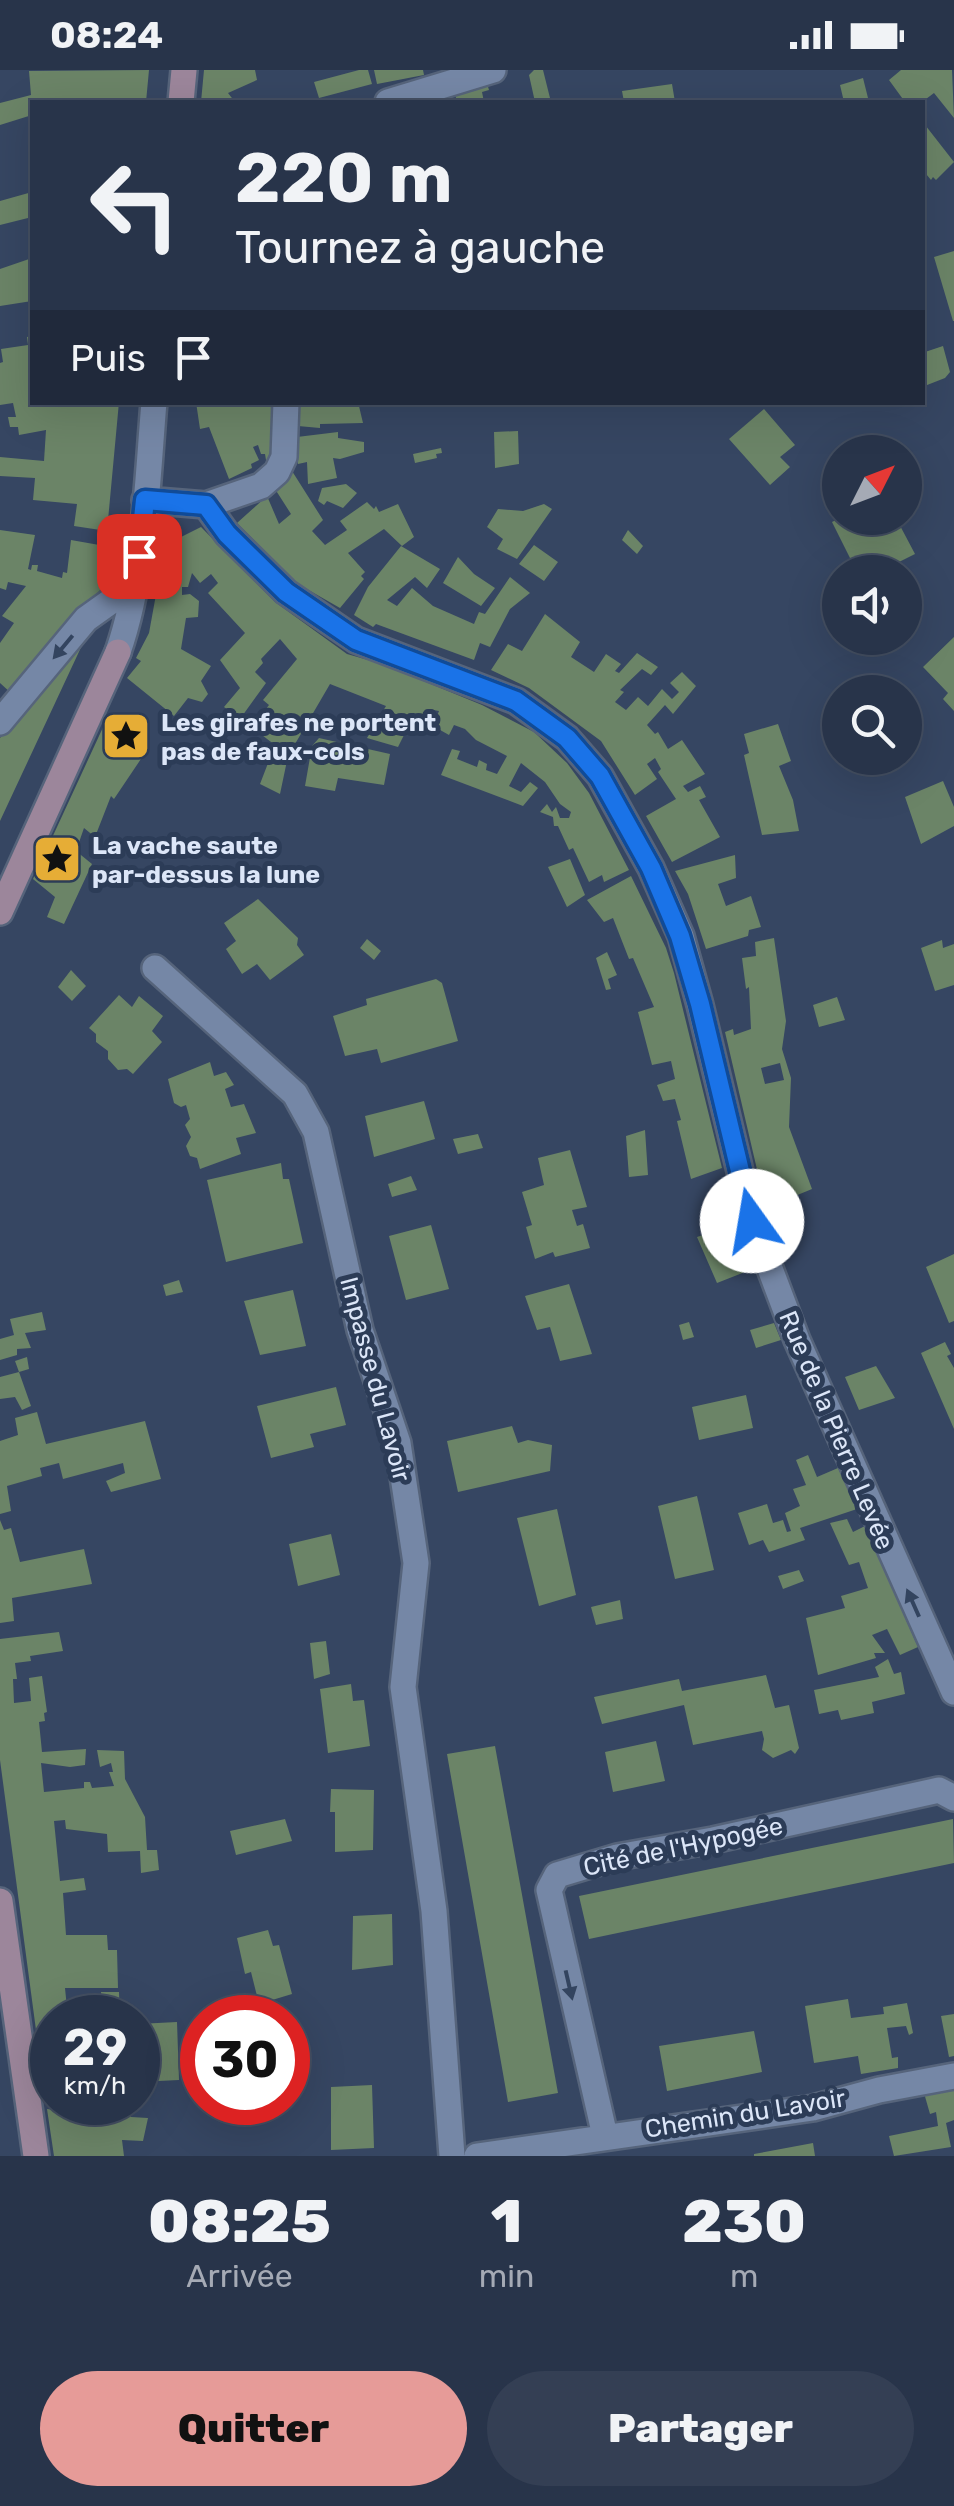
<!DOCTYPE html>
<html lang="fr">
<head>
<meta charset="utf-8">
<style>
	body { margin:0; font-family:Rubik,sans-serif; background:#343f54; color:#f1f3f6; height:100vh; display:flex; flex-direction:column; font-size:38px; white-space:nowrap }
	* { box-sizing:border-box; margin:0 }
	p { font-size:32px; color:#a5aab5 }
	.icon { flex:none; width:55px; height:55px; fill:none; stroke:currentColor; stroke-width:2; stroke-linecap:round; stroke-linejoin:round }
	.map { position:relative; height:2086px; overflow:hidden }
	.panel { display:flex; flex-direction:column; background:#28344a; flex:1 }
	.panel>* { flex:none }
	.hud { position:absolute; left:30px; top:30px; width:895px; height:305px; border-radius:0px; box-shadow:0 10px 40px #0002,0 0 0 2px #444f62; background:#28344a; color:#f1f3f6; overflow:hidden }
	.needle { width:65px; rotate:48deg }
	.buttons { position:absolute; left:822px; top:365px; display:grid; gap:20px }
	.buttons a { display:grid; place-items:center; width:100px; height:100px; border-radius:50%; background:#28344a; box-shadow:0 10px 40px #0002,0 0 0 2px #444f62; font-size:50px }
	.speed { position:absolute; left:30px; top:1925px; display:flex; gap:20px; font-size:50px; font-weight:700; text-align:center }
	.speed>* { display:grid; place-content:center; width:130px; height:130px; border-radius:50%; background:#28344a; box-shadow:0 10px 40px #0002,0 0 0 2px #444f62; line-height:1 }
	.speed small { font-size:25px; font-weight:400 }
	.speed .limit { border:15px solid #d22; background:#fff; color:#111 }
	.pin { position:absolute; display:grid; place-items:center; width:85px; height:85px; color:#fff; margin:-42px; border-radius:20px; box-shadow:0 5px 15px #0006 }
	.me { position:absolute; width:110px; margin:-55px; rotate:347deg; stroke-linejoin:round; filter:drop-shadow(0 0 8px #0008) }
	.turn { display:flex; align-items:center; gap:35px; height:210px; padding:0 40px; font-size:45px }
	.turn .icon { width:130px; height:130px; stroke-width:2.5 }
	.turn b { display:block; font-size:70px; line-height:85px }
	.then { display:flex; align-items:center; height:95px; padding:0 40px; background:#0003; gap:20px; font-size:38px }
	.eta { display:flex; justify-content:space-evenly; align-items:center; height:170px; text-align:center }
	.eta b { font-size:60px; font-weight:800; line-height:70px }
	.action { display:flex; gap:20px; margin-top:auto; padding:20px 40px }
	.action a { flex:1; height:115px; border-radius:60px; background:#e69b98; color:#111; font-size:40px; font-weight:800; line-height:115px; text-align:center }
	.action a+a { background:#343f54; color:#f1f3f6 }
	.status { display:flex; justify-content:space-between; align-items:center; height:70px; padding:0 50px; background:#28344a; direction:ltr }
	.status svg { height:28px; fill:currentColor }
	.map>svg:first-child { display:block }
	.building { fill:#6b8467; fill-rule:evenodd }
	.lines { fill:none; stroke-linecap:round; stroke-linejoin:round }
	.minor-casing { stroke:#56647b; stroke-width:30 }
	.secondary-casing { stroke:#56647b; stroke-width:30 }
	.minor { stroke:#7587a6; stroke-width:25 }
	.secondary { stroke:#9c869b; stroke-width:25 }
	.oneway { fill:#33445f }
	.route-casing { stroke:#114b97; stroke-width:25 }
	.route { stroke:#1a73e8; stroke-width:18 }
	.labels { text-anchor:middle; stroke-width:10; stroke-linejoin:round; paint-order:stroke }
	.poi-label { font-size:25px; font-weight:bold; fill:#dce6f8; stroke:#2c3c57; text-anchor:start }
	.street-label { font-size:25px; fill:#dce6f8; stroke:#2c3c57 }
</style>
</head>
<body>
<div class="status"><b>08:24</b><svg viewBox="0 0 49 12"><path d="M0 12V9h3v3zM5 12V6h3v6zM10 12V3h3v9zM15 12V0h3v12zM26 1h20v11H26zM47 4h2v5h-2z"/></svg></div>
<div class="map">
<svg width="954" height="2086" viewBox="0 0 954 2086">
	<rect width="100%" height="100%" fill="#364662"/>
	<!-- building -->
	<path class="building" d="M149,0L146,32H32V45L0,55V33L31,25L29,1Z
		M204,0H255L257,10L228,23L235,32H201Z
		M359,0H368L372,14L319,28L314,12Z
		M374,0H423L424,5L377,14Z
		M534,0H543L551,32H535L529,5Z
		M901,0H952L954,48L934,23L922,32H905L889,10Z
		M863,8L869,32H844L840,15Z
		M486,10L489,20L482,22L484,32H457L454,20Z
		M672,14L675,32H624L622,21Z
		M922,51L954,92L936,110L933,107L931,110L922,99Z
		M32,122V147L0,155V131Z
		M954,181V251H953L934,187Z
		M32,188V231L0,236V199Z
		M32,266V332H119L107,461L74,456L77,434L33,430L35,408L0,406V387L44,391L46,360L19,365L18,357H10L8,347H16L13,333L0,335V293L3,292L1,279L28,275L27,267Z
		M943,276L950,302L945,308L922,317V283Z
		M196,332H280V371L267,396L265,384H261L258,375L253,377L259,390L251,394L252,398L229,409L209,357L200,359Z
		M298,332H358L363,353L320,354V358L298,356Z
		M764,339L795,375L780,387L790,397L770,415L729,369Z
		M518,361L519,394L495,398L494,362Z
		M338,362V368L364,372V382L340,389L333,388L337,408L308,414L307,392L298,394L297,367Z
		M441,378L442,383L436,384L437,388L415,393L413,384Z
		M292,401L323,450L312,461L325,475L347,460L340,451L367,432L374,439L376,436L379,442L398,434L414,467L402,476L384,459L348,483L365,502L361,506L364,509L340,538L298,514L237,453L267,426L279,454L291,444L275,419Z
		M346,414L357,423L343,438L327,431L324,435L318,431L322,418Z
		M544,434L552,439L517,489L497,479L503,469L487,457L498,439L523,441Z
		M840,448H896L915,484L879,502H857L832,452Z
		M201,457L275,532L347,584L382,594L482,635L534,662L567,693L589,723L629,800L604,812L602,805L589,812L573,778L569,780L558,756H554L553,747L540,742L547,734L552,742L556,737L560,748H569L571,742L560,734L545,712L521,693L509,716L521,722L530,712L538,718L523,736L441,705L452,679L460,681L457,689L477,697L479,690L487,694L486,700L497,704L507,686L476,670L465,659L454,655L449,665L433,656L439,641L428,639L420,664L408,657L398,677L367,668L386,636L330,614L288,686L280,724L260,714L275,675L246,653L250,647L255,653L269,635L263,630L297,589L280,569L261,589L263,593L255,602L266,613L240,649L224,637L240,618L220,590L245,563L208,523L218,513L211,504L200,513L192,503L188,517H182V525L190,524L199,531L198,547L186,548L181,579L211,596L201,611L208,624L202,632L188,628L174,646L127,608L141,591L136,588L149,563L165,475Z
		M0,460L35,465L28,499L31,500L32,495H38L37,501L62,508L63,502L67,503L71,470L105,476L101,519L11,623L0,613V573L14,553L2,546L26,516L8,512L6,520L0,518Z
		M628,460L643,476L637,484L622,470Z
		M534,475L558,492L544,511L519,494Z
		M401,476L440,499L427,518L415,507L387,530L397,536L412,518L433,536L474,554L479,542L485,544L510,507L530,523L510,539L490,577L480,573L474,590L376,554L373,557L354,545L368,517Z
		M458,487L474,504L495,518L481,536L443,513Z
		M545,544L580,572L571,587L594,602L606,584L621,594L615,601L619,603L637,583L658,597L651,605L642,599L620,620L624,622L615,632L626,640L638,627L648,636L662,619L672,629L679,622L670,613L682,602L696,616L673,644L665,635L647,655L655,664L658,662L668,679L682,670L705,704L683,716L688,722L700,716L706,727L699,730L720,767L672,792L646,746L676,729L658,702L661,699L655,688L647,694L657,709L635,725L601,671L529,618L491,600L508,574L522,581Z
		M954,567V641L943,629L948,623L923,597Z
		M84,571L0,751V668L76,575Z
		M105,653L147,680L114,729L111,726L95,767L84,758L76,781L92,794L64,854L47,847L55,827L33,809Z
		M778,654L791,691L779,696L793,730L799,761L762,765L744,685L749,683L744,664Z
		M319,668L390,684L384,715L338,708L335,721L305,716L312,676Z
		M943,711L954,737V756L921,774L905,727Z
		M735,785L736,808L718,814L726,836L751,826L761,857L749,860L748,866L706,879L688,824L675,801Z
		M570,789L585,825L567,837L548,797Z
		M631,806L666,878L674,903L722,1098L691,1109L677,1051L681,1050L675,1029L663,1031L657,1015L675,1009L671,991L652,995L638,942L654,937L633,888L629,889L613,848L604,852L587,830Z
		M258,829L298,868L297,875L304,885L270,910L257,894L242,904L226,879L236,871L224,853Z
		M774,868L786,951L782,979L791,1008L789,1057L812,1119L766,1138L725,962L733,959L734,965L751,959L749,917L746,919L742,888L756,886L755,872ZM780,993L784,1010L765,1014L761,998Z
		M367,869L381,881L374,890L360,878Z
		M942,870L943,878L954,874V915L935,921L921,878Z
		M607,882L617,905L608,909L611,919L606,920L596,888Z
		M71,900L86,916L72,931L58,917Z
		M436,909L442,913L458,971L381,993L377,979L345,986L333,946L367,935L366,929Z
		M119,925L132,937L139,926L163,946L152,961L162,972L133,1004L127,999L118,1000L108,989V981L96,972V964L89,958Z
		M837,927L845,950L819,957L813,935Z
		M210,992L214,1006L226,1002L234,1015L225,1019L231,1037L244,1034L256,1063L236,1068L241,1084L200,1099L197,1088L190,1086L186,1076L191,1067L185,1055L190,1049L186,1035L181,1037L174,1033L168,1009Z
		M424,1031L435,1069L374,1087L365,1046Z
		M645,1060L648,1105L629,1107L626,1066Z
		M478,1064L483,1078L458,1084L453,1069Z
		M570,1080L587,1137L572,1140L577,1156L583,1154L590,1178L555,1187L553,1182L535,1189L526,1157L532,1155L522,1122L544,1115L538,1088Z
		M281,1093L283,1109H289L303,1173L226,1192L207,1110Z
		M411,1106L417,1120L392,1127L388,1114Z
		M735,1154L750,1200L717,1213L697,1167Z
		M431,1155L449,1219L406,1230L389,1166Z
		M954,1184V1251L949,1253L926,1197Z
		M179,1210L183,1222L166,1226L163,1215Z
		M569,1214L592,1284L560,1291L550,1257L537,1260L525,1226Z
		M293,1220L306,1276L260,1285L244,1231Z
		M42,1242L46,1260L25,1263L31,1278L17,1279V1285L0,1290V1269L14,1265L10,1249Z
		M689,1252L694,1267L683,1270L679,1255Z
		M774,1253L781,1270L756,1278L750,1260Z
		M945,1272L951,1284L947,1286L954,1298V1359L921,1283Z
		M27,1287L29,1299L19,1302L31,1336L22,1340L15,1327L0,1329V1307L19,1302L15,1291Z
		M876,1296L895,1328L859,1340L845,1307Z
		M336,1317L346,1355L310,1364L314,1377L271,1388L257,1336Z
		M746,1325L753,1358L699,1370L692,1337Z
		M37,1342L46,1374L145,1351L161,1409L111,1422L106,1411L125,1403L123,1393L63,1409L59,1393L40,1398L42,1406L7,1416L11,1441L0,1444V1371L18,1365L15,1348Z
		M512,1356L518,1373L528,1370L552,1375L550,1401L458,1422L447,1371Z
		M808,1385L817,1407L838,1398L857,1439L800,1458L805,1470L769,1482L763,1470L749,1475L738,1443L767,1434L773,1453L783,1450L787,1462L791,1461L785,1443L800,1436L793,1419L806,1415L796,1390Z
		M697,1426L714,1500L675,1509L658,1436Z
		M557,1439L576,1525L539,1536L517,1448Z
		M847,1449L853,1462L865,1456L918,1577L900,1585L887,1559L872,1565L885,1583H874L876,1588L818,1605L806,1548L845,1538L841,1526L868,1518L859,1492L849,1495L830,1453Z
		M0,1450L4,1460L11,1458L20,1492L84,1479L92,1514L12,1528L14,1551L0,1553Z
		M331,1464L340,1505L298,1516L289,1474Z
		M799,1500L804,1511L783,1519L778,1506Z
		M620,1530L623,1549L596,1555L591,1537Z
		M59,1562L63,1581L30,1586L31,1591L15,1593L17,1609H13L14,1633L31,1631L29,1608L42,1606L47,1642L44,1643L45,1651L39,1652L42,1682L86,1679L85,1695L70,1697L41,1693L44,1722L84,1718V1712H90L92,1718L114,1716L109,1702H113L111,1693L100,1697L97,1680L124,1681L125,1709L145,1747L147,1780H157L159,1800L141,1803L140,1781L108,1782L107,1764L66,1759L65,1750L54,1751L60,1811L84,1808L86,1820L63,1823L66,1865H107L108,1880H117L118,1918H65L68,1948H52V1959L36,1960L0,1690V1569Z
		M326,1571L330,1604L314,1609L310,1573Z
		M888,1589L894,1604L901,1602L905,1624L872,1632L874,1643L841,1650L838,1640L819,1644L814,1620L879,1607L875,1597Z
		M766,1605L775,1638L789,1635L799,1678L795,1684L791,1680L773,1688L762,1680L764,1669L762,1661L693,1675L684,1635L602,1654L594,1627L679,1609L682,1621Z
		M351,1614L353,1631L364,1630L370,1676L328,1683L320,1619Z
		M656,1671L665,1711L613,1722L605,1682Z
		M495,1676L558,2023L508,2032L447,1684Z
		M331,1719L374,1720L373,1780L335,1782V1742H330Z
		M285,1749L292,1771L236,1785L230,1761Z
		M953,1749L954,1793L589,1869L579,1826Z
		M392,1844L393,1895L352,1900L353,1846Z
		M268,1860L273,1876L279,1875L292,1924L259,1934L251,1902L245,1904L237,1868Z
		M101,1922H119L120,1948H102Z
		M848,1929L851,1948L884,1944L883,1937L907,1933L913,1963L909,1965L906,1956L887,1958L892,1988L898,1987V1998L861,2004L858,1986L814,1993L805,1936Z
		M954,1944V1986L949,1987L941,1946Z
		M177,1952L179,2010L138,2012V1954Z
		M190,1952H202V1965L191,1966Z
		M754,1961L762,2002L667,2021L659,1976Z
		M52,1973V2030L46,2031L38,1974Z
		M372,2015L374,2078L331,2080V2017Z
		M954,2017V2050L946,2053L951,2077L894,2086L889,2066L938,2056L936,2042L930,2044L924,2023Z
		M95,2032H130L131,2047L148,2048L143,2071L122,2070L124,2086H54L47,2039L96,2044Z
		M813,2073L815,2086H754V2084Z"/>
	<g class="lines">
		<!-- minor casing -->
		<g class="minor-casing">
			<path id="minor" d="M388,32L493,0
				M145,430L206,435L261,416L277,402L284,387L286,332
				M206,435L227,464L286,522L356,570L516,631L567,668L600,706L651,798L681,866L700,935L752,1151L797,1270L954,1622
				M118,582C145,503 147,415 154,332
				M0,652L86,549L135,514
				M155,898L295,1024L316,1062L360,1260L398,1373L416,1493L403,1617L434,1841L452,2086
				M605,2066L549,1820L557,1805L617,1787L713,1770L939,1720L954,1728
				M477,2086L813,2038L879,2020L954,2006"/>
		</g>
		<!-- secondary casing -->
		<g class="secondary-casing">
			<path id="secondary" d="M181,32L184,0
				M0,842L118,582
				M0,1831L36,2086"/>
		</g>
		<!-- minor -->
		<use href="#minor" class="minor"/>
		<!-- secondary -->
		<use href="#secondary" class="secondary"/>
	</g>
	<!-- one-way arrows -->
	<defs><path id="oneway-solid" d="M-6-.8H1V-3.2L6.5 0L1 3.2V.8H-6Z" transform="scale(2.5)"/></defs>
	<g class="oneway">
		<use href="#oneway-solid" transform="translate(63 577) rotate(130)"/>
		<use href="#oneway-solid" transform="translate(913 1533) rotate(-114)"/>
		<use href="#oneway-solid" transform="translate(569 1915) rotate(77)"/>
	</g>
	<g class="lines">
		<!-- route casing -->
		<g class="route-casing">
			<path id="route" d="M139,486L145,430L206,435L227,464L286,522L356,570L516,631L567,668L600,706L651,798L680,866L700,934L752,1151"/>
		</g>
		<!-- route -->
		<use href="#route" class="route"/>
	</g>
	<!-- icons -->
	<defs>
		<g id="sight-square" transform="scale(2.5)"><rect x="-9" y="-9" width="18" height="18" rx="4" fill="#e6ad36" stroke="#2c3c57"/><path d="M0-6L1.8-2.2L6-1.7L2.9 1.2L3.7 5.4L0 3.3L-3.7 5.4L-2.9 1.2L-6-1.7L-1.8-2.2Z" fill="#111"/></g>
	</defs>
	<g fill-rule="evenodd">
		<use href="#sight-square" x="126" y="666"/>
		<use href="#sight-square" x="57" y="789"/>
	</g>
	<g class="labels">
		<!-- poi labels -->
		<g class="poi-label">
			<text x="161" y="661">Les girafes ne portent<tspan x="161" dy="29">pas de faux-cols</tspan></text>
			<text x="92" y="784">La vache saute<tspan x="92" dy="29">par-dessus la lune</tspan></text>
		</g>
		<!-- street labels -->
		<g class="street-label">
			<text transform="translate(376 1309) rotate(75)" y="9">Impasse du Lavoir</text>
			<text transform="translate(837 1360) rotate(67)" y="9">Rue de la Pierre Levée</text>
			<text transform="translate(683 1776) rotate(-12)" y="9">Cité de l'Hypogée</text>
			<text transform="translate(745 2043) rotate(-9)" y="9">Chemin du Lavoir</text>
		</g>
	</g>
</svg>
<div class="buttons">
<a><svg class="needle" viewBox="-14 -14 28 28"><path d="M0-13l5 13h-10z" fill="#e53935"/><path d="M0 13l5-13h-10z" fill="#a5aab5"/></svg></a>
<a><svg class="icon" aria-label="sound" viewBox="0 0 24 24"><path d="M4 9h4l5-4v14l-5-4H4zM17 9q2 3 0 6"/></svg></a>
<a><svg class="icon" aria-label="search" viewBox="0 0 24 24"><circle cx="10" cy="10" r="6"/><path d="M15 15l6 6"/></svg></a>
</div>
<div class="speed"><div>29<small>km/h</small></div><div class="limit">30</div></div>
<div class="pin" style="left:139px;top:486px;background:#d93025"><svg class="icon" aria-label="arrive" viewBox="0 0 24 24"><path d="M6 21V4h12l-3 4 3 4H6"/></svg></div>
<svg class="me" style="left:752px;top:1151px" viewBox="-20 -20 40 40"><circle r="19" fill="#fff"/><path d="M0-13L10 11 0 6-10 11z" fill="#1a73e8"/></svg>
<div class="hud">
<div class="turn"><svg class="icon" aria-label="left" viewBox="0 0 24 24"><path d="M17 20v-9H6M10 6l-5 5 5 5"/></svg><div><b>220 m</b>Tournez à gauche</div></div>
<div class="then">Puis<svg class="icon" aria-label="arrive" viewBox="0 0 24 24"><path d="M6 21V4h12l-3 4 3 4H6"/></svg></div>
</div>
</div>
<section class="panel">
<div class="eta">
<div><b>08:25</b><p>Arrivée</p></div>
<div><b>1</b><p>min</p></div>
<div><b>230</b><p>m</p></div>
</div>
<div class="action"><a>Quitter</a><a>Partager</a></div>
</section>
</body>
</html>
